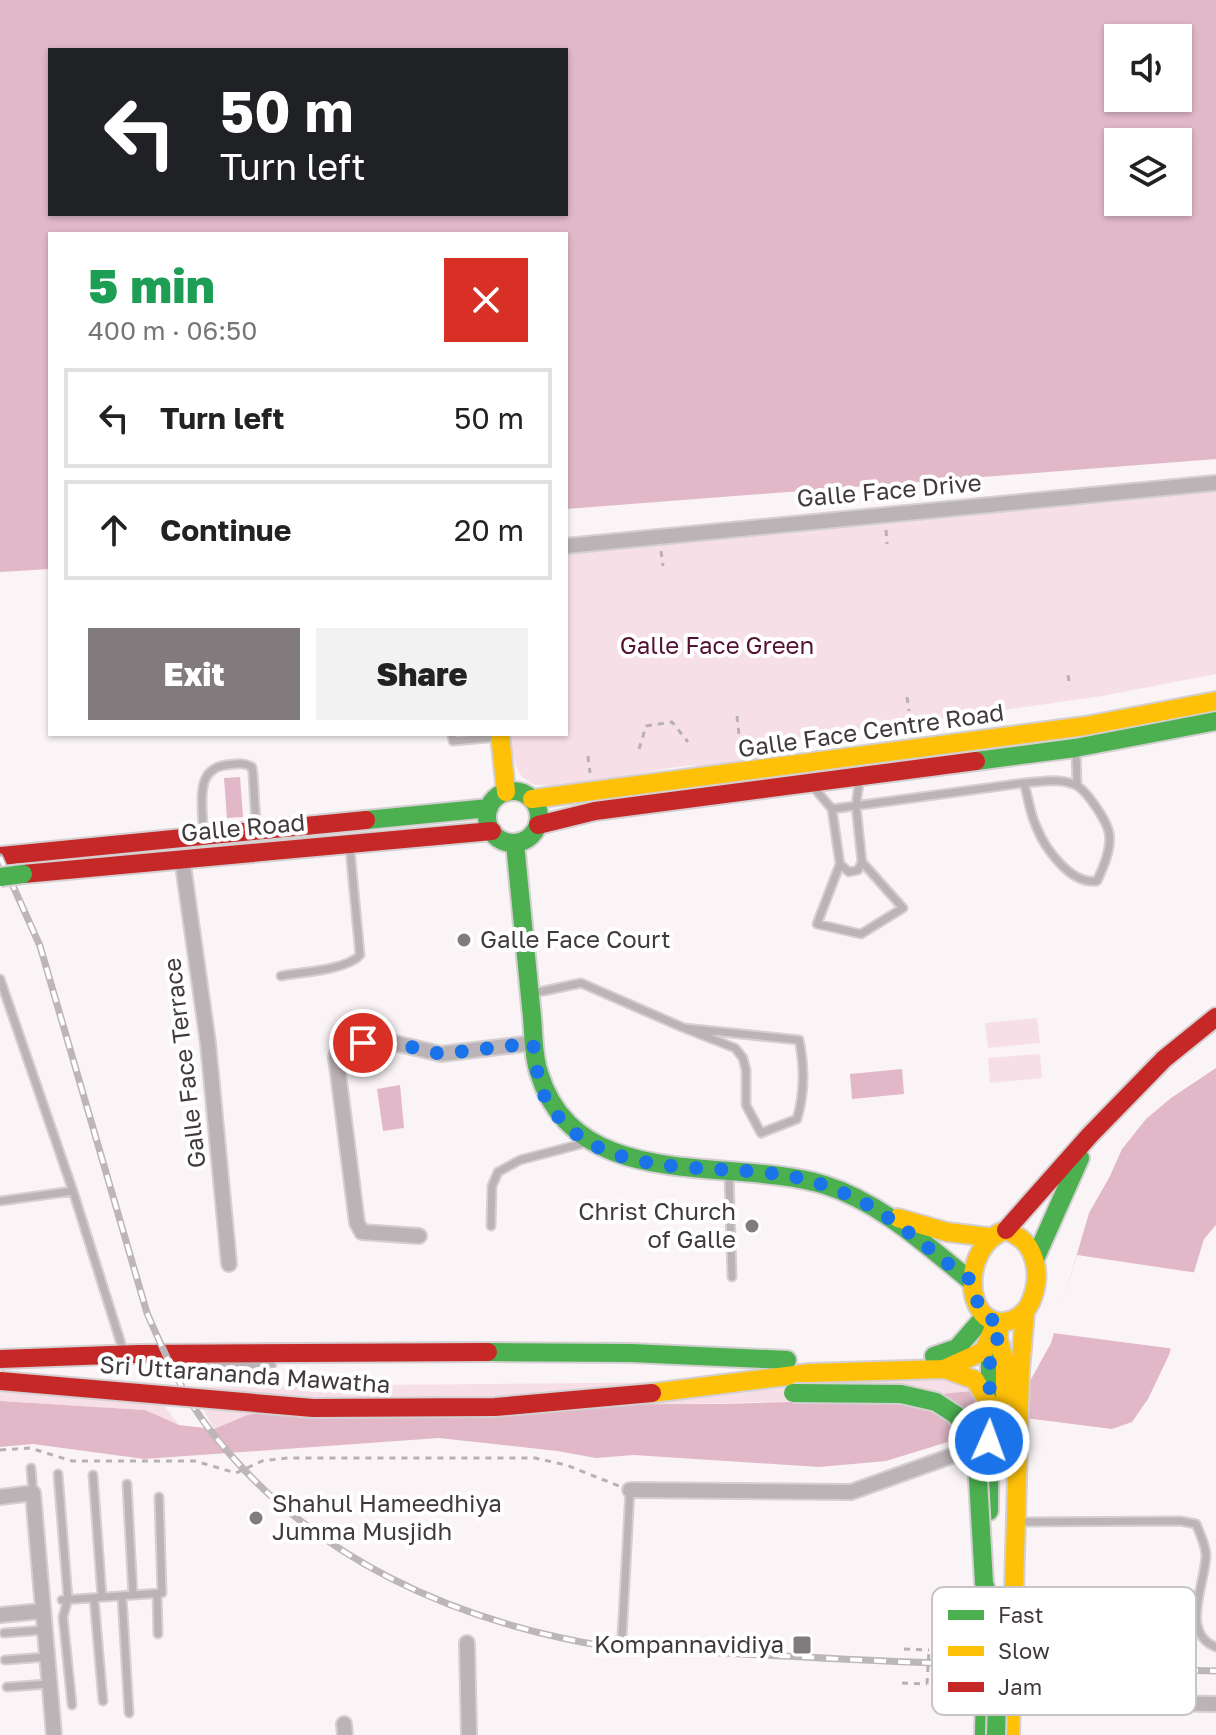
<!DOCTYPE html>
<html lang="en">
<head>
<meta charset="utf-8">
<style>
	body { margin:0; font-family:"Golos Text",sans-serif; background:#f2f2f2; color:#222; height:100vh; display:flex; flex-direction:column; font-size:30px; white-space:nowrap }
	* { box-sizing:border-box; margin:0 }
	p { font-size:26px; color:#767676 }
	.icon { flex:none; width:44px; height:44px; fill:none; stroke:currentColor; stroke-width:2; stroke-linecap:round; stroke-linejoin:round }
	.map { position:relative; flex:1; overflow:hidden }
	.panel { position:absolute; left:48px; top:232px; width:520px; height:504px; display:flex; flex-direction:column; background:#fff; border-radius:0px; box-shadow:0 2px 6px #0004 }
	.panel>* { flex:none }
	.guide { position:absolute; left:48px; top:48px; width:520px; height:168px; border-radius:0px; box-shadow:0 2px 6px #0004; background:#202124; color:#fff; overflow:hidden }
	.buttons { position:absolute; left:1104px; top:24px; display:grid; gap:16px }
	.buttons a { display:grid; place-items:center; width:88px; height:88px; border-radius:0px; background:#fff; box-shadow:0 2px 6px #0004; font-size:40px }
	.pin { position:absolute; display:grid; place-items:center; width:68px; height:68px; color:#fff; margin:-34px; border:4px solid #fff; border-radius:50%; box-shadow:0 2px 8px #0007 }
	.me { position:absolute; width:88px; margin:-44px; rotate:2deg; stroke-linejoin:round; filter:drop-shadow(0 0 6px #0008) }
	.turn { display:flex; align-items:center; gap:28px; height:168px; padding:0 40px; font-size:36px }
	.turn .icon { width:104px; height:104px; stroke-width:2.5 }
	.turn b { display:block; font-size:56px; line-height:68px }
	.round { display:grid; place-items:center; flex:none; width:84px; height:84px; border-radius:0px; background:#f2f2f2 }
	.headline { display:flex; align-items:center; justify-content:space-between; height:136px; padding:0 40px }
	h1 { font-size:48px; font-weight:800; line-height:60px; color:#1e9e55 }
	.cta { display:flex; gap:16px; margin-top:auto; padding:16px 40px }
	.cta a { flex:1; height:92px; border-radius:0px; background:#827b7d; color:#fff; font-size:32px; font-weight:800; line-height:92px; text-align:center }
	.cta a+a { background:#f2f2f2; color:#222 }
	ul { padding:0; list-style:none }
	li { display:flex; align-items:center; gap:24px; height:100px; margin:0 16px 12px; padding:0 24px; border:4px solid #e0e0e0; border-radius:0px }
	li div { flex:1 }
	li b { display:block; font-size:30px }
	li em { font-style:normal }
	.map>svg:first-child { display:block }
	.green { fill:#f7dfe7 }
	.water { fill:#e2b8c8; fill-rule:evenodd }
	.pier { fill:#faf4f6 }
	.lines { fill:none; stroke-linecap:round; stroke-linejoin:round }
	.lane-casing { stroke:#d4d0d1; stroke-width:11 }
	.street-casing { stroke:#d4d0d1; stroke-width:18 }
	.fast-casing { stroke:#d4d0d1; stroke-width:22 }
	.slow-casing { stroke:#d4d0d1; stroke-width:22 }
	.jam-casing { stroke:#d4d0d1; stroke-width:22 }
	.path { stroke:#b8b1b4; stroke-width:3; stroke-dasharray:6 6; stroke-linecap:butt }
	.lane { stroke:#bcb3b6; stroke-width:7 }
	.street { stroke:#bcb3b6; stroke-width:14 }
	.fast { stroke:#4caf50; stroke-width:18 }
	.slow { stroke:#ffc107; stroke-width:18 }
	.jam { stroke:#c62828; stroke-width:18 }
	.rail-casing { stroke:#bcb6b8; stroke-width:7 }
	.rail { stroke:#fff; stroke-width:4; stroke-dasharray:12; stroke-linecap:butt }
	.fast-bridge-casing { stroke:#d4d0d1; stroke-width:22; stroke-linecap:butt }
	.jam-bridge-casing { stroke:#d4d0d1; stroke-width:22; stroke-linecap:butt }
	.path-bridge { stroke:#b8b1b4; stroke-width:3; stroke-dasharray:6 6; stroke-linecap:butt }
	.fast-bridge { stroke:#4caf50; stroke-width:18 }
	.jam-bridge { stroke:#c62828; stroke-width:18 }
	.route { stroke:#1a73e8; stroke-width:14; stroke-dasharray:0 25.2 }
	.poi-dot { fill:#827b7d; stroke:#fff; stroke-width:3 }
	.labels { text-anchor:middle; stroke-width:8; stroke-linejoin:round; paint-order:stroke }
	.street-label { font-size:24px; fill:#413a3c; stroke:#fff }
	.park-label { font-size:24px; fill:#541232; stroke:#fff }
	.poi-label { font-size:24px; fill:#413a3c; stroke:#fff; text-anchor:start }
	.key { fill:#fff; stroke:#c6c4c4; stroke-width:2 }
	.key-label { font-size:22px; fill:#413a3c }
</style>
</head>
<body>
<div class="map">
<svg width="1216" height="1735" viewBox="0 0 1216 1735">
	<rect width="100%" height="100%" fill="#faf4f6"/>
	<!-- green -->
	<path class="green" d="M1216,477V674L1102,696L794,740L783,756C763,760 742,765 722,768C709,769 697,764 685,766C653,769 554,794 531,783C513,775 512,751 510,734H566V539Z
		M1037,1018L1040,1043L988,1048L985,1023Z
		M1040,1054L1042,1078L990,1083L988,1058Z
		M993,1379V1389L888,1399L247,1415L214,1429L191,1387Z
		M0,1389L164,1405L179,1426L145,1410L0,1401Z"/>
	<!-- water -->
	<path class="water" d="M0,0H1216V459L566,509V234H50V569L0,572ZM1178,38V98H1118V38ZM566,50V214H50V50ZM1118,142H1178V202H1118Z
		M240,777L243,817L227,818L224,778Z
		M1216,1068V1225L1204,1239L1169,1355L1148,1399L1132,1422L1112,1429L1025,1418L886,1461L819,1467L634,1455L596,1458L557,1451L439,1438L144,1459L33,1444L0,1447V1401L145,1410L179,1425L214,1429L247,1415L325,1405L719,1404L888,1399L993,1389L1030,1381L1051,1343L1089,1213L1110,1176L1122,1149L1146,1119L1171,1098Z
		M902,1069L904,1094L852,1099L850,1074Z
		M400,1085L404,1128L383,1131L377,1089Z"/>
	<!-- pier -->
	<path class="pier" d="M1077,1255L1198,1273L1175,1349L1053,1333Z"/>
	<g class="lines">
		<!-- lane casing -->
		<g class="lane-casing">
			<path id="lane" d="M452,734L453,741L498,737
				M1076,754L1077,784
				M815,789L832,809L840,864L817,924L861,934L903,908L862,862
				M832,809L1024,783C1040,782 1057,778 1073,784C1085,787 1107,821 1109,833C1112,848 1103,868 1097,881C1071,885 1045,849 1036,826C1030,813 1028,797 1024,783
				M203,830C203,805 194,769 226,765C236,764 243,762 252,767L253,774L256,824
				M840,864L849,872L858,870L862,862L856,806L859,783
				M281,976C301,972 347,970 360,955L350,849
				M0,979L73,1191L124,1353
				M534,993L581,983L684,1028L799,1040C805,1068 805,1092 797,1119L761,1133L746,1105V1070L743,1058L735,1048L684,1028
				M729,1175L732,1277
				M0,1201L73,1191
				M491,1226L492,1186L498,1172L520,1160L581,1144
				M200,1356L202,1364L207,1367L272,1364
				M31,1468L33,1493
				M58,1474L68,1599L63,1617L72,1705
				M93,1475L102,1597
				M127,1484L133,1595
				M1017,1522L1180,1521L1196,1524C1200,1533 1205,1544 1206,1554C1206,1583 1179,1633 1216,1647
				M157,1594L158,1634
				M122,1596L129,1713
				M94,1598L103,1701
				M62,1600L162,1593L159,1497
				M4,1633L44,1630
				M622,1637L630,1490
				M5,1660L46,1657
				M7,1687L48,1684"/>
		</g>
		<!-- street casing -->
		<g class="street-casing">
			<path id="street" d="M566,546L1216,483
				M182,858L208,1043L229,1264
				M419,1236L362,1232L357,1223L336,1057L338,1050L343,1047L382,1040L441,1054L533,1043
				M630,1490L851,1492L982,1445
				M0,1497L33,1493L54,1735
				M0,1615L42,1611
				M467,1643L469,1735
				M1012,1701L1216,1704
				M344,1724L345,1735"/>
		</g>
		<!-- fast casing -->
		<g class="fast-casing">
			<path id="fast" d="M976,761L1075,748L1216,721
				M487 817a26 26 0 1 1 52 0a26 26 0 1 1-52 0Z
				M366,820L489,808
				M515,843C520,898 526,952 531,1007C534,1028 532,1053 539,1073C576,1195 731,1156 825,1185C882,1203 927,1246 972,1282
				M1035,1259L1080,1158
				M488,1352L631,1353L787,1360
				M934,1356L957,1348L985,1316
				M989,1511L990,1359L998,1337
				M984,1735L987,1603"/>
		</g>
		<!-- slow casing -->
		<g class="slow-casing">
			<path id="slow" d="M500,734L506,792
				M532,799L1085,726L1216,701
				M898,1218L947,1232L988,1237
				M1006,1230C1021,1237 1029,1243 1034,1259C1039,1275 1036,1293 1028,1307C1022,1316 1014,1321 1003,1322C964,1324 960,1246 1006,1230Z
				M1000,1324L998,1337L1005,1364V1396
				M945,1369L975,1380L991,1407
				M652,1393L810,1373L944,1369L984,1351L996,1322
				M1010,1735L1020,1371L1025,1313"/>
		</g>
		<!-- jam casing -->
		<g class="jam-casing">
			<path id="jam" d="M538,825L595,811L976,761
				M0,856L366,820
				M23,874L492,831
				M1006,1230L1090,1135L1164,1059L1216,1017
				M0,1359L138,1354L488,1352"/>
		</g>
		<!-- path -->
		<path class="path" d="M886,530L887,544
			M661,551L663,566
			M1068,675L1070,687
			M907,697L909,711
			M737,716L739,735
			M639,749L646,726L672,722L688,742
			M588,756L590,773
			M0,1450L30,1448L72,1461H195L236,1473L262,1461L287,1458H535L566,1465L619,1486
			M904,1649L929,1650
			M902,1683L927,1684"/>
		<!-- lane -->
		<use href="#lane" class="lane"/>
		<!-- street -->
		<use href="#street" class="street"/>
		<!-- fast -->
		<use href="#fast" class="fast"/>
		<!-- slow -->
		<use href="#slow" class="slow"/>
		<!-- jam -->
		<use href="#jam" class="jam"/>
		<!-- rail casing -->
		<g class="rail-casing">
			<path id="rail" d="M0,857L40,946L147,1313C164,1352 183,1396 210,1430C309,1558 454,1622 610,1647C632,1650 655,1650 677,1651C719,1653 761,1655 804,1657C941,1665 1079,1667 1216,1671"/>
		</g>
		<!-- rail -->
		<use href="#rail" class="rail"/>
		<!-- fast-bridge casing -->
		<g class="fast-bridge-casing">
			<path id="fast-bridge" d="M0,877L23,874
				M793,1393L901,1394L936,1402L956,1415L972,1437L977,1462L984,1583L999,1632L996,1735"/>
		</g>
		<!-- jam-bridge casing -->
		<g class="jam-bridge-casing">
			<path id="jam-bridge" d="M0,1381L313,1408L495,1407L652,1393"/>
		</g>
		<!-- path-bridge -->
		<path class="path-bridge" d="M927,1684L929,1650"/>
		<!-- fast-bridge -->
		<use href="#fast-bridge" class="fast-bridge"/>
		<!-- jam-bridge -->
		<use href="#jam-bridge" class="jam-bridge"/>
	</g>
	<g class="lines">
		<!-- route -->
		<path class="route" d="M363,1043L382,1040L441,1054L533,1043C536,1061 537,1081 545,1097C591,1182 702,1162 783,1175C811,1179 837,1189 863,1202C893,1219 920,1241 947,1263C954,1268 965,1274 971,1281C983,1297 968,1315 1000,1322L998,1337L990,1359L989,1441"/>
	</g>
	<!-- markers -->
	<g class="poi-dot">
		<circle cx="464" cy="940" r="8"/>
		<circle cx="752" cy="1226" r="8"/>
		<circle cx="256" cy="1518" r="8"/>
		<rect x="792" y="1635" width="20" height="20" rx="4"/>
	</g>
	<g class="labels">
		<!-- street labels -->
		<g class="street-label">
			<text transform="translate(889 491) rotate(-5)" y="8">Galle Face Drive</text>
			<text transform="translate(871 731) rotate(-8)" y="8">Galle Face Centre Road</text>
			<text transform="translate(243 828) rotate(-5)" y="8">Galle Road</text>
			<text transform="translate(185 1063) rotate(-97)" y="8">Galle Face Terrace</text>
			<text transform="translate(245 1375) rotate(4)" y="8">Sri Uttarananda Mawatha</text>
		</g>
		<!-- park labels -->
		<g class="park-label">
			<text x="717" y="654">Galle Face Green</text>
		</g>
		<!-- poi labels -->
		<g class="poi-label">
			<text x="480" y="948">Galle Face Court</text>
			<text x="736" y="1220" text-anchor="end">Christ Church<tspan x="736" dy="28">of Galle</tspan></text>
			<text x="272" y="1512">Shahul Hameedhiya<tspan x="272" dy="28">Jumma Musjidh</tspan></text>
			<text x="784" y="1653" text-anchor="end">Kompannavidiya</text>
		</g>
	</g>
	<!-- legend -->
	<rect x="932" y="1587" width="264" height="128" rx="12" class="key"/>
	<rect x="948" y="1610" width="36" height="10" fill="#4caf50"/>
	<rect x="948" y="1646" width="36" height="10" fill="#ffc107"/>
	<rect x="948" y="1682" width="36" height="10" fill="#c62828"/>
	<g class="key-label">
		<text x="998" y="1623">Fast</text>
		<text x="998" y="1659">Slow</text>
		<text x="998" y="1695">Jam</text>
	</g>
</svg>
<div class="buttons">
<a><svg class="icon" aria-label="sound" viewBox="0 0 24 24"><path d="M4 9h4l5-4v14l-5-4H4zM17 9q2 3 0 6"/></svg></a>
<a><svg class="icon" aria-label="layers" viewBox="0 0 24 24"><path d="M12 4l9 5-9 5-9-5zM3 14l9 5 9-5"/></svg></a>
</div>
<div class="pin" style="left:363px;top:1043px;background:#d93025"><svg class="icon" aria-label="arrive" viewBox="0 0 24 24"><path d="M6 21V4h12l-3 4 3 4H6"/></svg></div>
<svg class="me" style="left:989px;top:1441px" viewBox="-20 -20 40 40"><circle r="17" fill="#1a73e8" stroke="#fff" stroke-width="3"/><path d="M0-11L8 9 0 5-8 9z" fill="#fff"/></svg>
<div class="guide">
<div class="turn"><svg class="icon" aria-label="left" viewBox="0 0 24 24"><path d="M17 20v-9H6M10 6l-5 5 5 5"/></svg><div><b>50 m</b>Turn left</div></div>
</div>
<section class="panel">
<div class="headline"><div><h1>5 min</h1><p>400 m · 06:50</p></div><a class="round" style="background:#d93025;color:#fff"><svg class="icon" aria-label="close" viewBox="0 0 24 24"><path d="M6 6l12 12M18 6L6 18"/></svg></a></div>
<ul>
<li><svg class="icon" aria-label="left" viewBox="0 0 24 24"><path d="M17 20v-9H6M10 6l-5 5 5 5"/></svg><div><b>Turn left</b></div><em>50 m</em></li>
<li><svg class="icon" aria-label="ahead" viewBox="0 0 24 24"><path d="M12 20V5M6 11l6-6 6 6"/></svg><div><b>Continue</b></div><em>20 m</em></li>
</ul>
<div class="cta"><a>Exit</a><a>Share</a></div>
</section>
</div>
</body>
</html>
